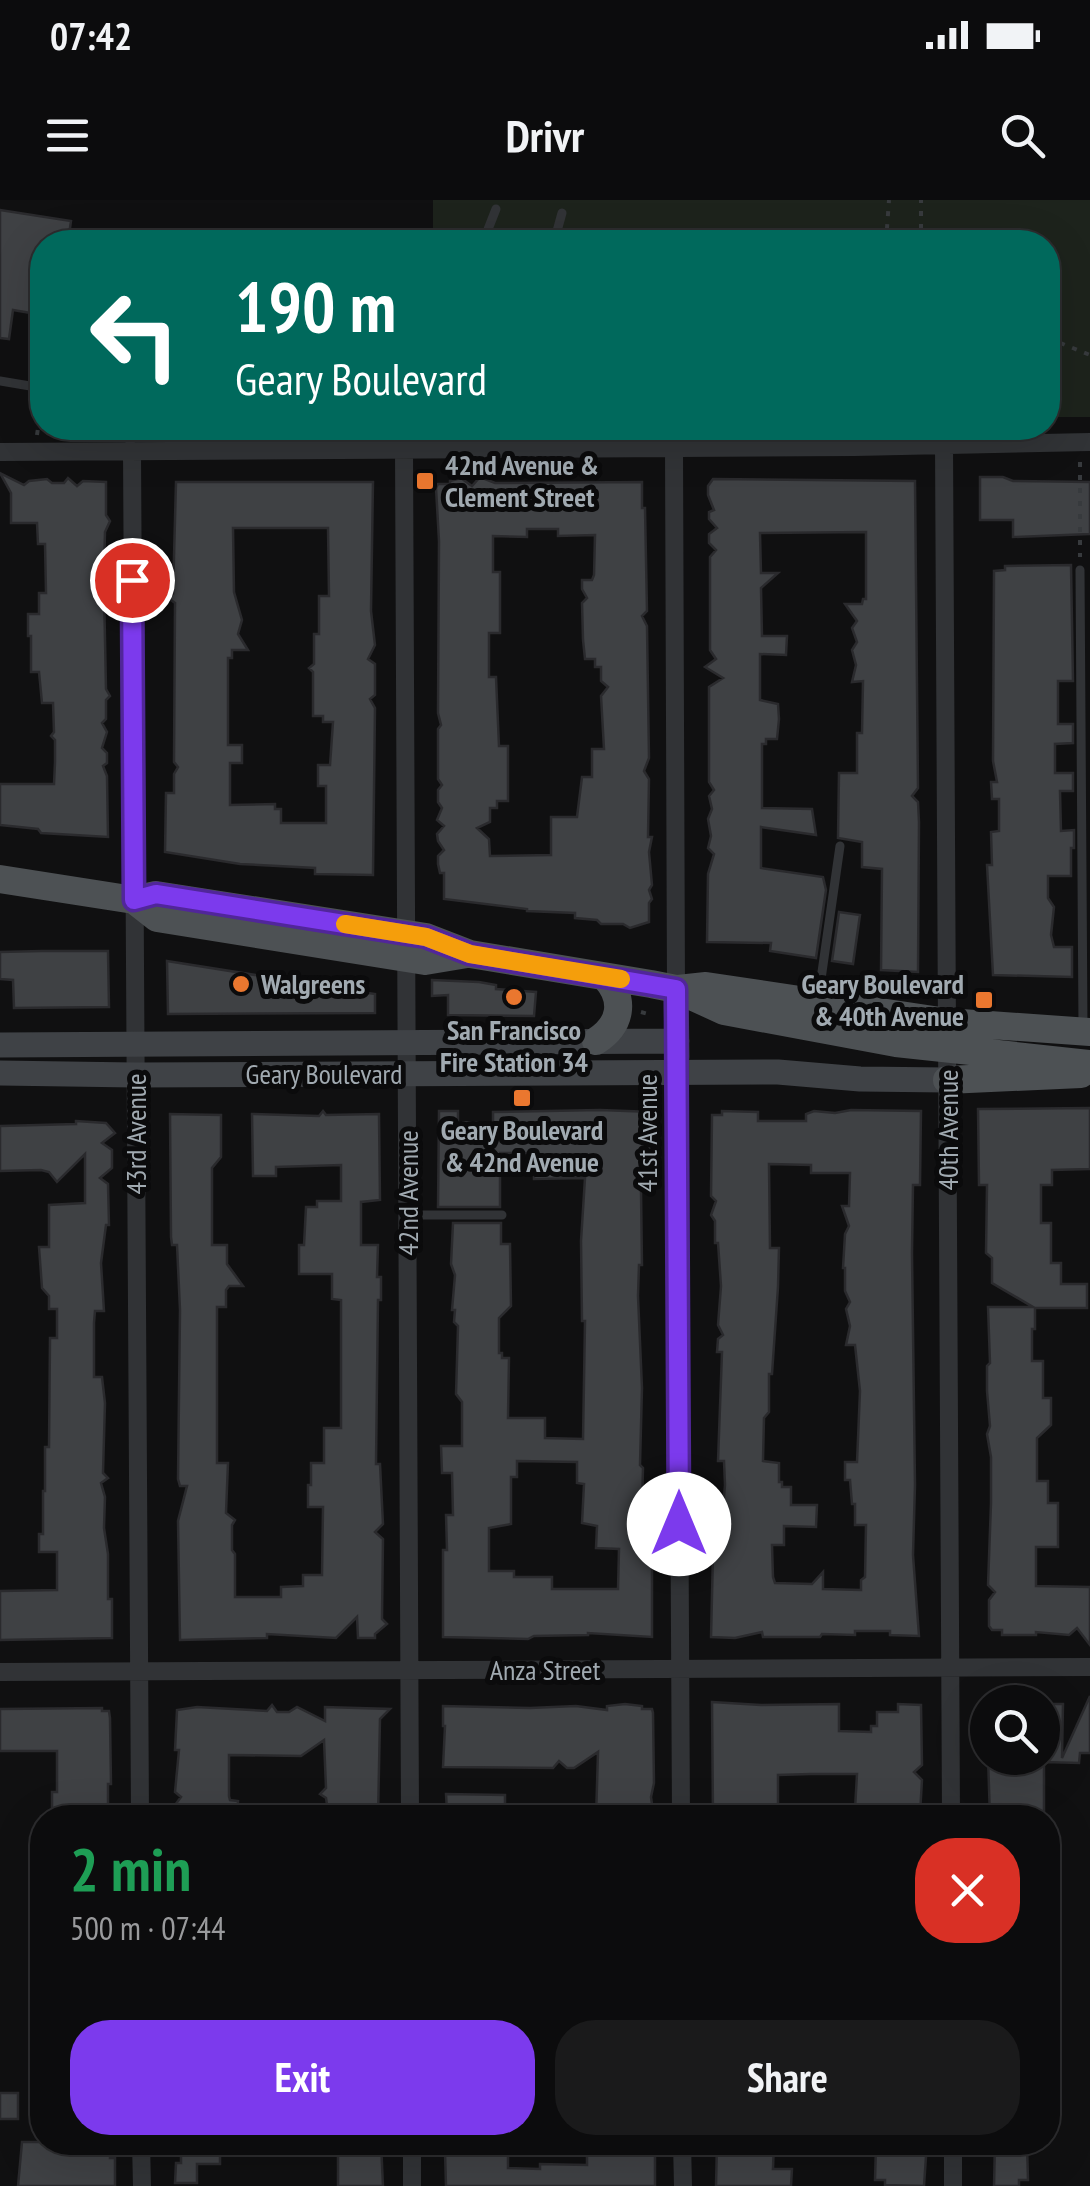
<!DOCTYPE html>
<html lang="en">
<head>
<meta charset="utf-8">
<style>
	body { margin:0; font-family:"PT Sans Narrow",sans-serif; background:#1a1a1b; color:#f1f3f6; height:100vh; display:flex; flex-direction:column; font-size:38px; white-space:nowrap }
	* { box-sizing:border-box; margin:0 }
	p { font-size:32px; color:#9a9b9d }
	.icon { flex:none; width:55px; height:55px; fill:none; stroke:currentColor; stroke-width:2; stroke-linecap:round; stroke-linejoin:round }
	.map { position:relative; flex:1; overflow:hidden }
	.sheet { position:absolute; left:30px; top:1605px; width:1030px; height:350px; display:flex; flex-direction:column; background:#0c0c0d; border-radius:40px; box-shadow:0 10px 40px #0002,0 0 0 2px #2c2c2e }
	.sheet>* { flex:none }
	.banner { position:absolute; left:30px; top:30px; width:1030px; height:210px; border-radius:40px; box-shadow:0 10px 40px #0002,0 0 0 2px #2c2c2e; background:#00695c; color:#fff; overflow:hidden }
	.fabs { position:absolute; left:970px; top:1485px; display:grid; gap:20px }
	.fabs a { display:grid; place-items:center; width:90px; height:90px; border-radius:50%; background:#0c0c0d; box-shadow:0 10px 40px #0002,0 0 0 2px #2c2c2e; font-size:50px }
	.pin { position:absolute; display:grid; place-items:center; width:85px; height:85px; color:#fff; margin:-42px; border:5px solid #fff; border-radius:50%; box-shadow:0 2px 10px #0007 }
	.me { position:absolute; width:110px; margin:-55px; rotate:0deg; stroke-linejoin:round; filter:drop-shadow(0 0 8px #0008) }
	.turn { display:flex; align-items:center; gap:35px; height:210px; padding:0 40px; font-size:45px }
	.turn .icon { width:130px; height:130px; stroke-width:2.5 }
	.turn b { display:block; font-size:70px; line-height:85px }
	.round { display:grid; place-items:center; flex:none; width:105px; height:105px; border-radius:40px; background:#1a1a1b }
	.headline { display:flex; align-items:center; justify-content:space-between; height:170px; padding:0 40px }
	h1 { font-size:60px; font-weight:800; line-height:75px; color:#1e9e55 }
	.button { display:flex; gap:20px; margin-top:auto; padding:20px 40px }
	.button a { flex:1; height:115px; border-radius:40px; background:#7c3aed; color:#fff; font-size:40px; font-weight:800; line-height:115px; text-align:center }
	.button a+a { background:#1a1a1b; color:#f1f3f6 }
	.status { display:flex; justify-content:space-between; align-items:center; height:70px; padding:0 50px; background:#0c0c0d; direction:ltr }
	.status svg { height:28px; fill:currentColor }
	header { display:flex; justify-content:space-between; align-items:center; height:130px; padding:0 40px; background:#0c0c0d; font-size:45px; font-weight:800 }
	.map>svg:first-child { display:block }
	.green { fill:#1d231c }
	.building { fill:#3f4144; stroke:#2a2a2d; stroke-width:2.5; fill-rule:evenodd }
	.lines { fill:none; stroke-linecap:round; stroke-linejoin:round }
	.path { stroke:#373a3d; stroke-width:4; stroke-dasharray:5 8; stroke-linecap:butt }
	.lane { stroke:#313336; stroke-width:9 }
	.street { stroke:#313336; stroke-width:18 }
	.secondary { stroke:#3f4246; stroke-width:25 }
	.primary { stroke:#4d5154; stroke-width:28 }
	.route-casing { stroke:#51269a; stroke-width:25 }
	.route { stroke:#7c3aed; stroke-width:18 }
	.slow { stroke:#f59e0b; stroke-width:18 }
	.poi-dot { fill:#ea772f; stroke:#0b0b0c; stroke-width:4 }
	.labels { text-anchor:middle; stroke-width:10; stroke-linejoin:round; paint-order:stroke }
	.poi-label { font-size:28px; font-weight:bold; fill:#a1aab1; stroke:#0b0b0c; text-anchor:start }
	.street-label { font-size:28px; fill:#a1aab1; stroke:#0b0b0c }
</style>
</head>
<body>
<div class="status"><b>07:42</b><svg viewBox="0 0 49 12"><path d="M0 12V9h3v3zM5 12V6h3v6zM10 12V3h3v9zM15 12V0h3v12zM26 1h20v11H26zM47 4h2v5h-2z"/></svg></div>
<header><svg class="icon" aria-label="menu" viewBox="0 0 24 24"><path d="M4 6h16M4 12h16M4 18h16"/></svg>Drivr<svg class="icon" aria-label="search" viewBox="0 0 24 24"><circle cx="10" cy="10" r="6"/><path d="M15 15l6 6"/></svg></header>
<div class="map">
<svg width="1090" height="1986" viewBox="0 0 1090 1986">
	<rect width="100%" height="100%" fill="#101011"/>
	<!-- green -->
	<path class="green" d="M433,0H1090V217H1048V42H433Z"/>
	<!-- building -->
	<path class="building" d="M0,10L71,21L68,42H42V115L13,110L9,139L0,138Z
		M0,273L24,285L29,281L47,279L52,283H64L68,278L77,286L83,281L106,282V315L110,321L105,332L104,373L108,378L104,389L106,489L110,496L106,500V519L102,523L107,532L102,548L107,553V563L103,566L107,576L108,637L41,633L38,629L0,625V584H54L55,562V540L51,536L54,532L53,503H42L39,472H31V436H28V414H39V393H46L45,344H38L37,323H11V293Z
		M480,277L495,283L642,282V308H645L647,411L642,416L647,426L649,558L644,571L649,579L648,637H652L649,652L652,685L649,690L652,699L649,703V722L630,728L623,724H601L597,720L575,718V713L527,711V709L444,699V673H440L438,664V656L444,650L438,641L437,634L444,626L437,620L442,608L438,602V590L442,585L438,579V529L441,525L438,513L439,341L436,288L438,284H450V281L461,278L472,286ZM527,329H558V336L595,335L594,375L592,380H582V389L587,398L582,403L583,440L585,459H595V467H601V481L608,487L601,496L604,549H592V577H582L577,617H551V655L490,656L489,639L477,628L490,622V608H497V601H508V546H499L496,477H489V433H500V372H493V336L527,337Z
		M980,277H1003L1013,281L1090,282V334L1013,337V320H980Z
		M713,279L915,281L918,588L912,596L918,602L919,622L918,772L881,770L882,669L862,667V642L838,638L839,573H857V533H862L863,481L852,482L856,465L852,450L857,442L852,428L857,421L845,404H862L863,399H866V332L760,333L761,373H778L761,388L762,436H787L786,455L760,454V500L778,504L779,519L777,539H766V544H762V608L812,609L816,635L761,627V668L823,677L826,690L816,758L770,751L771,743L707,742L708,674L714,654L708,648L711,636L708,619L712,609L709,596L714,590L709,582V487L723,478L705,467L716,459L710,450V357L716,350L709,343V334L717,328L709,319V312L714,310L708,295V286Z
		M176,282H373L371,411L375,445L368,459L375,464V495L370,499L375,508L373,675L315,674V668L240,664L165,652L166,593H174V574L178,567L174,562L175,403L168,398L173,394ZM233,328H328L329,396H319V434H314V464L309,468L313,472V516H323V522H333L330,565H318V586H326V623H281V609H275V604L230,605V563H242V545H228V458H232V450H248L238,434L242,420L234,392Z
		M1071,365L1073,481H1058V524H1073V543L1055,544V573H1073V591H1060L1061,631L1074,630V648H1071V676H1048V698L1054,707L1051,735L1054,747H1072V777L993,775L987,665H992L991,632L999,631V599H992L991,582H997L993,561L994,371L1005,370V366Z
		M839,712L860,715L853,764L832,761Z
		M42,751H108L109,807L14,808L13,780L0,779V752Z
		M167,761L375,794V813L168,814Z
		M432,780L479,782L496,785V789L536,792L534,816L448,815V795L432,796Z
		M1090,908V969L1052,970V985H1041V1023H1051V1063H1061V1084H1087V1108H1035V1129H1032V1161H1043V1198H1051V1225L1037,1238V1281H1048V1303H1058V1347H1036V1386L1090,1387V1445L1077,1428L1069,1435L1036,1432V1435H1002V1430H992L989,1426V1400L995,1392L988,1385L991,1303V1257L987,1234L990,1226L987,1191V1166L990,1163L988,1107H1033L992,1083V1058L986,1053L987,985H979L978,909Z
		M600,910L653,912V990H641L642,1065H639L638,1096L642,1188L640,1265L643,1268L641,1349L652,1355V1437L588,1433V1435L534,1436L528,1439L443,1437V1350H447L446,1315H453L452,1273H442L441,1246H462V1202L456,1194L458,1126L454,1122L455,1110H452L455,1075L451,1064L453,1023H501V1044H510L511,1106L499,1118V1153H502V1158H509L508,1218H545V1238L583,1239L585,1121H582L581,1041L585,978L534,979V953H500V1007H438L439,911H458V922L493,923V912ZM517,1261L577,1262V1283L584,1284L582,1323L597,1326L596,1348L619,1349L618,1389H552V1377H514V1371H489V1328L511,1324V1277H517Z
		M851,910L921,911L920,985H913L912,1053L915,1285L913,1355L919,1436L890,1435V1431H855V1435L822,1434L820,1437H763L762,1432L735,1438L711,1437L713,1353H719L725,1285L724,1261H718L722,1152H717L718,1139L723,1135L718,1125L721,1086L718,1043H715V1021L711,1015L716,1001L711,996L712,915H722V911L758,912V921H806V914L814,911L835,913ZM769,964L811,965V973H850L849,1006H842L849,1026L845,1034L843,1068H845V1091L850,1102L846,1109L850,1126L846,1145H855L860,1191L857,1262H845V1280H850L852,1304H855V1325H866L865,1377L861,1380V1390L823,1389V1372L812,1384L775,1383L773,1377L772,1345H784V1326L816,1327L817,1305H791V1287H782V1282H779V1263L763,1261L764,1218L769,1212V1174H772L778,1087L779,1048H770Z
		M323,911L326,915L379,914L380,1000L361,1002V1045H378L377,1077H381V1100H378L376,1264H380L383,1324L375,1332L383,1339L382,1419L387,1424L375,1434V1438H358L357,1417L336,1438L267,1434V1438L180,1440L178,1321L187,1286H180L178,1279L180,1110L177,1045H172L171,1037L170,914L221,915V957L212,968V1045H227V1064L243,1086H229L226,1090V1107H217V1263H228L226,1313L235,1320L232,1325V1350L235,1354V1397H281V1387L303,1386V1375H322L323,1307H308V1285H311V1263H324V1228H341V1100L332,1099V1074H299V1045H304L306,1007H317V1001H341V965L276,967V976H253L252,914L319,916Z
		M76,921L106,923L115,933L102,943L112,950V968L100,978L108,984L109,1025H106L101,1063L104,1111H95L94,1123V1177H102L105,1203L103,1273L108,1278L101,1283L105,1297L104,1328L108,1354V1399H112V1438L0,1440V1391L57,1390V1352H39V1334H43V1291H45V1247H49L50,1138H57V1109H49V1096L42,1088L39,1047H49V1005L85,1003V954L57,982L49,972L41,970L0,971V926L76,924Z
		M1090,1496V1553H1080L1079,1563L1044,1562V1618H990L988,1558H1042V1504H1063L1062,1558Z
		M712,1502L761,1505L839,1504V1531L871,1532V1526H877V1512H898V1504L921,1505L922,1565L914,1572L922,1580L920,1614H916V1618H885V1614L855,1609L857,1574H811L778,1575V1611H767V1618H713Z
		M625,1504L642,1506V1509H652L653,1513L654,1583L651,1597L654,1618H596L598,1552L574,1568H567L559,1561L553,1568L443,1567L445,1526H443V1506L530,1508L576,1506L607,1510V1506Z
		M272,1505L277,1512H289L297,1507L325,1521V1507L390,1509L380,1519L378,1618H329L326,1598L320,1594L326,1588L324,1540L301,1556L229,1555V1596L230,1600L238,1601L237,1618L176,1617L175,1605L181,1597L175,1592L179,1550H175L177,1510L197,1507L267,1511Z
		M102,1508V1511H109L110,1518L111,1584H108V1618H52V1592H57V1551H0V1509Z
		M446,1594L505,1595V1617L450,1618L447,1612Z
		M0,1893H18V1919H0Z
		M22,1942H110V1958H115V1986H18Z
		M181,1942H220V1964H197V1983H175L176,1963H181Z
		M323,1942H381L383,1986H338V1954Z
		M454,1942H496V1952H508V1968L540,1969V1964L587,1965V1942H655V1986H446L445,1952H454Z
		M717,1942H774L773,1969H792L791,1986H716Z
		M885,1942H927L924,1986L885,1985V1980H875L876,1946H885Z
		M995,1942L1027,1943L1028,1980H1019V1986H994Z"/>
	<g class="lines">
		<!-- path -->
		<path class="path" d="M115,42L120,34
			M886,42L889,0
			M921,42V0
			M1048,138L1090,155
			M37,235L42,201
			M1080,262V357
			M641,812L652,815"/>
		<!-- lane -->
		<path class="lane" d="M483,42L496,9
			M554,42L562,13
			M0,181L42,188
			M127,228L132,251
			M1080,370L1083,829
			M818,800L840,646
			M408,1015H502"/>
		<!-- street -->
		<path class="street" d="M944,243L951,1618
			M674,248L676,789
			M404,249L410,1618
			M132,251L140,1618
			M0,252L855,247L1090,242
			M677,872L681,1618
			M0,1472L1090,1467
			M141,1942L142,1986
			M412,1942V1986
			M682,1942L683,1986
			M953,1942V1986"/>
		<!-- secondary -->
		<path class="secondary" d="M676,789L677,857
			M0,845L677,841
			M0,873L135,875L778,872L860,879L947,880"/>
		<!-- primary -->
		<path class="primary" d="M0,679L134,700L156,695L426,737L470,754L651,784L676,789L724,811L896,843L1090,864
			M134,700L157,718L425,761L467,754
			M678,789L706,786L947,822L1090,832
			M596,841C621,825 626,800 605,777
			M947,880L1081,874"/>
	</g>
	<g class="lines">
		<!-- route casing -->
		<g class="route-casing">
			<path id="route" d="M132,380L134,700L156,694L426,737L470,754L676,789L679,1324"/>
		</g>
		<!-- route -->
		<use href="#route" class="route"/>
		<!-- slow -->
		<path class="slow" d="M345,724L426,737L470,754L621,779"/>
	</g>
	<!-- markers -->
	<g class="poi-dot">
		<rect x="415" y="271" width="20" height="20" rx="5"/>
		<circle cx="241" cy="784" r="10"/>
		<circle cx="514" cy="797" r="10"/>
		<rect x="974" y="790" width="20" height="20" rx="5"/>
		<rect x="512" y="888" width="20" height="20" rx="5"/>
	</g>
	<g class="labels">
		<!-- poi labels -->
		<g class="poi-label">
			<text x="445" y="275">42nd Avenue &amp;<tspan x="445" dy="32">Clement Street</tspan></text>
			<text x="261" y="794">Walgreens</text>
			<text x="964" y="794" text-anchor="end">Geary Boulevard<tspan x="964" dy="32">&amp; 40th Avenue</tspan></text>
			<text x="514" y="840" text-anchor="middle">San Francisco<tspan x="514" dy="32">Fire Station 34</tspan></text>
			<text x="522" y="940" text-anchor="middle">Geary Boulevard<tspan x="522" dy="32">&amp; 42nd Avenue</tspan></text>
		</g>
		<!-- street labels -->
		<g class="street-label">
			<text x="324" y="884">Geary Boulevard</text>
			<text transform="translate(948 930) rotate(-90)" y="10">40th Avenue</text>
			<text transform="translate(647 933) rotate(-90)" y="10">41st Avenue</text>
			<text transform="translate(136 934) rotate(-90)" y="10">43rd Avenue</text>
			<text transform="translate(408 993) rotate(-90)" y="10">42nd Avenue</text>
			<text x="545" y="1480">Anza Street</text>
		</g>
	</g>
</svg>
<div class="fabs">
<a><svg class="icon" aria-label="search" viewBox="0 0 24 24"><circle cx="10" cy="10" r="6"/><path d="M15 15l6 6"/></svg></a>
</div>
<div class="pin" style="left:132px;top:380px;background:#d93025"><svg class="icon" aria-label="arrive" viewBox="0 0 24 24"><path d="M6 21V4h12l-3 4 3 4H6"/></svg></div>
<svg class="me" style="left:679px;top:1324px" viewBox="-20 -20 40 40"><circle r="19" fill="#fff"/><path d="M0-13L10 11 0 6-10 11z" fill="#7c3aed"/></svg>
<div class="banner">
<div class="turn"><svg class="icon" aria-label="left" viewBox="0 0 24 24"><path d="M17 20v-9H6M10 6l-5 5 5 5"/></svg><div><b>190 m</b>Geary Boulevard</div></div>
</div>
<section class="sheet">
<div class="headline"><div><h1>2 min</h1><p>500 m · 07:44</p></div><a class="round" style="background:#d93025;color:#fff"><svg class="icon" aria-label="close" viewBox="0 0 24 24"><path d="M6 6l12 12M18 6L6 18"/></svg></a></div>
<div class="button"><a>Exit</a><a>Share</a></div>
</section>
</div>
</body>
</html>
